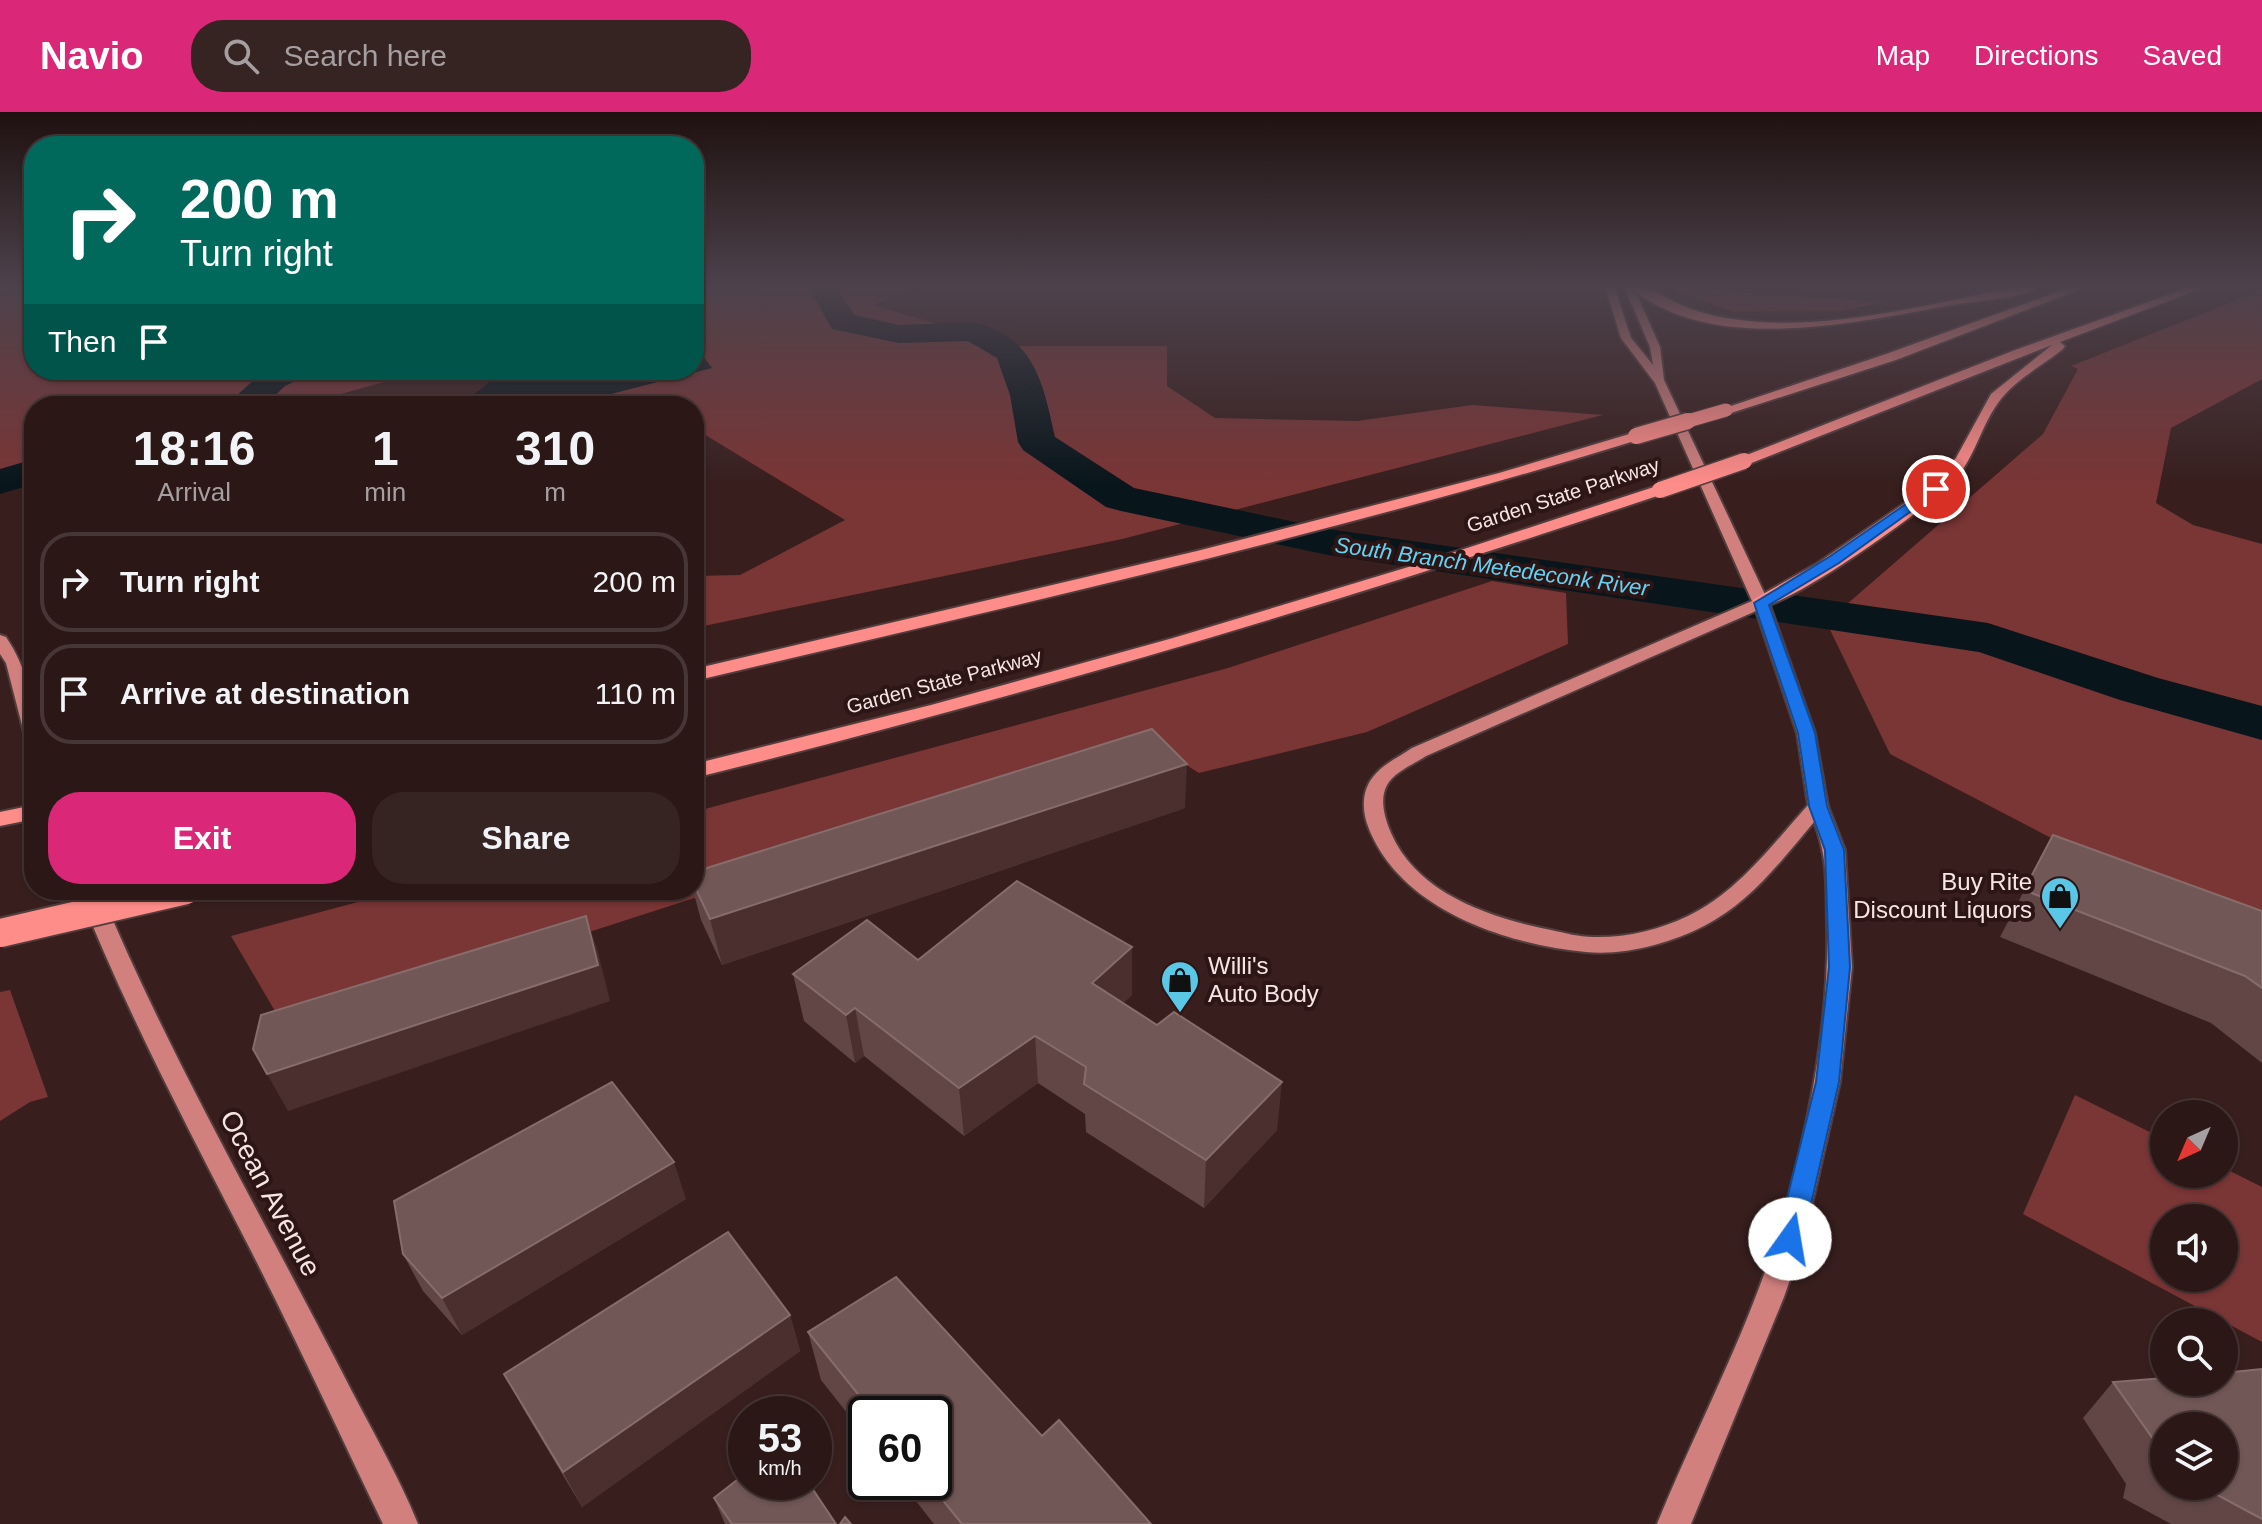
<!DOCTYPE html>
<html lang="en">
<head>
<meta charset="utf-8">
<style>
	body { margin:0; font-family:Arial,sans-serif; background:#362423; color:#f1f3f6; height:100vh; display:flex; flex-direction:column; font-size:30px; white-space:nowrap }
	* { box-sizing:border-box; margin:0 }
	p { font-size:26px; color:#a59fa1 }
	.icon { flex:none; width:44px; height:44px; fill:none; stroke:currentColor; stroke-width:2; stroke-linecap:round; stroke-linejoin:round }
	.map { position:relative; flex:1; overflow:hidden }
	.side { position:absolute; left:24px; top:284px; width:680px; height:504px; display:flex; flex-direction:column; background:#2a1716; border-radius:32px; box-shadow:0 2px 6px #0004,0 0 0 2px #463635 }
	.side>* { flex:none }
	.hud { position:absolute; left:24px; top:24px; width:680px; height:244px; border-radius:32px; box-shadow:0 2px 6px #0004,0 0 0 2px #463635; background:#00695c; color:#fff; overflow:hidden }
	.needle { width:52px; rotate:224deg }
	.buttons { position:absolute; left:2150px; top:988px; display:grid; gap:16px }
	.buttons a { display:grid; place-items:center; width:88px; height:88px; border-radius:50%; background:#2a1716; box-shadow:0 2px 6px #0004,0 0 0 2px #463635; font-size:40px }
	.speed { position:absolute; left:728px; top:1284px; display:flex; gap:16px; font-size:40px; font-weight:700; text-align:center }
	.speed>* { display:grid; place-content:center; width:104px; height:104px; border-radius:50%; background:#2a1716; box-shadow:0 2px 6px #0004,0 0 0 2px #463635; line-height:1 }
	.speed small { font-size:20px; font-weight:400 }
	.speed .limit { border:4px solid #111; border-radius:12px; background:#fff; color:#111 }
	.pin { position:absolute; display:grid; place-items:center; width:68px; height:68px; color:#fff; margin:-34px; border:4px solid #fff; border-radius:50%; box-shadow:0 2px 8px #0007 }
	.me { position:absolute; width:88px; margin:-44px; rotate:13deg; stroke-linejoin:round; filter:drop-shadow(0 0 6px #0008) }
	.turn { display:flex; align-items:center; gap:28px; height:168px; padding:0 24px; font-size:36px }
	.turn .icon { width:104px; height:104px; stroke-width:2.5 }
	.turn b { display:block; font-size:56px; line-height:68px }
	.then { display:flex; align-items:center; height:76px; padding:0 24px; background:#0003; gap:16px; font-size:30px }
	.eta { display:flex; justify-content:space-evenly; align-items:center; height:136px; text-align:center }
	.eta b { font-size:48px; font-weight:700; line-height:56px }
	.cta { display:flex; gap:16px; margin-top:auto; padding:16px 24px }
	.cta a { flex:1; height:92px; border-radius:32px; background:#db2777; color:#fff; font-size:32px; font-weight:700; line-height:92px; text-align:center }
	.cta a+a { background:#362423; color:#f1f3f6 }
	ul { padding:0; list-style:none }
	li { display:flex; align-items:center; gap:24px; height:100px; margin:0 16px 12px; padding:0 8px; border:4px solid #463635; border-radius:32px }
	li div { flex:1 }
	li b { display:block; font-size:30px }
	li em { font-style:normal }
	header { display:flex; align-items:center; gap:48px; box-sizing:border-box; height:112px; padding:0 40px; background:#db2777; color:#fff }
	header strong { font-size:38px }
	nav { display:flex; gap:44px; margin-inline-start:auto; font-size:28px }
	.search { width:560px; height:72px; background:#362423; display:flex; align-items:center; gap:20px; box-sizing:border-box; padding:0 28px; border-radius:32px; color:#a59fa1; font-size:30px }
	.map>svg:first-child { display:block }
	.green { fill:#7a3535; fill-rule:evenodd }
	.water { fill:#08161b }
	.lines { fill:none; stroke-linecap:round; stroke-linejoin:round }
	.river { fill:#08161b; fill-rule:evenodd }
	.minor-casing { stroke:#523d3d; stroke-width:4 }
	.major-casing { stroke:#523d3d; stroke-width:4 }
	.highway-casing { stroke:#523d3d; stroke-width:4 }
	.minor { fill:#8e6e6d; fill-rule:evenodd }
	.major { fill:#d1807e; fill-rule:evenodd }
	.highway { fill:#fe8c89; fill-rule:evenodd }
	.highway-bridge-far2-casing { stroke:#523d3d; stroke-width:15; stroke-linecap:butt }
	.highway-bridge-far1-casing { stroke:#523d3d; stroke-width:19; stroke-linecap:butt }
	.highway-bridge-casing { stroke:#523d3d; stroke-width:32; stroke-linecap:butt }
	.highway-bridge-far2 { stroke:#fe8c89; stroke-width:13 }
	.highway-bridge-far1 { stroke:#fe8c89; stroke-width:16 }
	.highway-bridge { stroke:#fe8c89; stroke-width:28 }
	.wall { fill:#614645; fill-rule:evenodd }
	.shaded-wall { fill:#4a2f2e }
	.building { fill:#715756; stroke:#866d6c; stroke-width:2 }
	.route { fill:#1a73e8; stroke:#114b97; stroke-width:2 }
	.labels { text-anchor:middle; stroke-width:8; stroke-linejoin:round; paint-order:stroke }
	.far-street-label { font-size:20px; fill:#f7e5e3; stroke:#2e1515 }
	.far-water-label { font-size:22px; font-style:italic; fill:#63d3f4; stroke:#2e1515 }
	.poi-label { font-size:24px; fill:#f7e5e3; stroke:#2e1515; text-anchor:end }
	.near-street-label { font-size:28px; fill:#f7e5e3; stroke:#2e1515 }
</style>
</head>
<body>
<header>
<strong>Navio</strong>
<div class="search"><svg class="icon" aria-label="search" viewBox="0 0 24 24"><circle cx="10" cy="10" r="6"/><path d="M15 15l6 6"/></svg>Search here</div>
<nav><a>Map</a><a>Directions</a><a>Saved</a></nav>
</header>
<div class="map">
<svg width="2262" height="1412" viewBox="0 0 2262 1412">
	<rect width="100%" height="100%" fill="#381f1e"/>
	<!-- green -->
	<path class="green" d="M0,174H34V258H427L298,294H34V368L0,377Z
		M694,174H914L918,175L873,193L934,211V215L950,216L1009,234H1167V274L1215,306L1357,309L1472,293L1603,303L1122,427L694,516V464L740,463L845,408L694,316V294H564L711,256L694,232Z
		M1672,174H1709L1735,180L1885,190L1841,199L1733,200L1677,180Z
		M2262,178V267L2171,316L2156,391L2193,413L2262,432V836L1890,642L1820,497L1839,499L2043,322L2078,257L2071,254Z
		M1492,469L1566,481L1568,532L1367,620L1199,661L1159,636L286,918L231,824L403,778H694V700L1228,556Z
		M10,878L48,985L30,990L0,1009V880Z
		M2075,983L2164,1027V1062H2224V1056L2262,1075V1230L2023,1102ZM2164,1106H2224V1166H2164Z"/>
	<!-- water -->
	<path class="water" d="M694,232L712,256L564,294H459L505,258H694Z"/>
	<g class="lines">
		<!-- river -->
		<path class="river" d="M808,174H836L854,203L899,213L974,210C1035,225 1043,271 1055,325L1134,376L1328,417L1988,511L2158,566L2262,594V628L2120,588L1979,540L1328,443L1121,399L1106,395L1023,338L1018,330L1010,283L997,246L968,229L899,231L832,217Z
			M265,258H309L304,265L285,274L264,294H225Z
			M34,347V372L0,382V357Z"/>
		<!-- minor casing -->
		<g class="minor-casing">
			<path id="minor" d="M16,174L14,176L0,181V175Z"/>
		</g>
		<!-- major casing -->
		<g class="major-casing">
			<path id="major" d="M1605,174H1614L1631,226L1653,253L1650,235L1624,174H1633L1660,235L1664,268L1769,491L1815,621L1828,694L1845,738L1852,855L1840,970L1804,1127L1784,1185L1691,1412H1657C1695,1319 1746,1223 1776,1127C1806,1029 1830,913 1827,811C1826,774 1828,746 1814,710C1781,749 1750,791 1704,814C1671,831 1624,844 1586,840C1505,832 1402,798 1369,717C1362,700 1361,680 1373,665C1383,652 1399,645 1412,636L1752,489L1655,271L1621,226ZM1756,499L1797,621L1808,693C1772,733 1738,780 1688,804C1659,818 1625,826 1593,825C1579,825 1565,821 1551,818C1491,806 1417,782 1391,721C1385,707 1379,688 1387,673C1394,660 1414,652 1426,644Z
				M0,523L6,525C28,558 34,590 34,631L25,625L6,551L0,542Z
				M78,778H100C169,944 260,1100 342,1260C367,1310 397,1360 418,1412H383C338,1319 295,1225 248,1133C188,1016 127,901 78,778Z"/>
		</g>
		<!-- highway casing -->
		<g class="highway-casing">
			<path id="highway" d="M1629,174C1651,173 1671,190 1691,197C1710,204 1730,207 1750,209C1836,218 1937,190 2022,174H2042C2023,186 1976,189 1952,193C1858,210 1709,245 1629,174Z
				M2074,174H2089L1896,248L1731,301L1719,298L1886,242Z
				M2193,174H2208L2060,230L2065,234L2063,237C2042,254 2014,268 1998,291C1980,316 1975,346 1953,370C1930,394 1781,502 1754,495L1752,491L1754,487L1818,451L1931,373L1956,346L1991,282L2052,233L1749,352H1739V346L2015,238Z
				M1636,320L1641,321V327C1330,423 1011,494 694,569V557L1197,439L1499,361Z
				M1660,373L1668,378L1666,381C1345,489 1022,585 694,666V652L931,593L1173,526L1415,453Z
				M34,693V707L0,714V700Z"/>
		</g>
		<!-- minor -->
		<use href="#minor" class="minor"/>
		<!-- major -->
		<use href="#major" class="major"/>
		<!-- highway -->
		<use href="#highway" class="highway"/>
		<!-- highway-bridge-far2 casing -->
		<g class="highway-bridge-far2-casing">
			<path id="highway-bridge-far2" d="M1681,311L1726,298"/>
		</g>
		<!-- highway-bridge-far1 casing -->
		<g class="highway-bridge-far1-casing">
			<path id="highway-bridge-far1" d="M1636,324L1688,309
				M1660,378L1744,349"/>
		</g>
		<!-- highway-bridge casing -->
		<g class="highway-bridge-casing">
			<path id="highway-bridge" d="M0,821L186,778"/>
		</g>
		<!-- highway-bridge-far2 -->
		<use href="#highway-bridge-far2" class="highway-bridge-far2"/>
		<!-- highway-bridge-far1 -->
		<use href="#highway-bridge-far1" class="highway-bridge-far1"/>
		<!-- highway-bridge -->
		<use href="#highway-bridge" class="highway-bridge"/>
	</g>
	<!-- wall -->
	<path class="wall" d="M1185,696L722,853L701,808L693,778L694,760Z
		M2053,723L2262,799V951L2211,911L2000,825Z
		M918,848L1132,883L1123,891L1277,1018L1204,1096L1086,1020L1085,1002L1038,971L964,1024L864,944L855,951L804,909L793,862Z
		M686,1087L462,1223L423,1179L403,1142Z
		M790,1203L800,1239L582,1395L524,1298L504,1262Z
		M808,1220L1042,1324L1151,1412H934L901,1370H934V1302H866V1325L821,1268Z
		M2262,1257V1412H2171L2123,1386L2126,1372L2083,1306L2113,1270ZM2164,1314L2224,1374H2164Z
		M714,1386L836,1412H725Z"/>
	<!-- shaded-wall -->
	<path class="shaded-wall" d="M1187,652L1185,696L722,853L710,807Z
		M586,804L598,840L610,889L288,999L267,962Z
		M1132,835V883L1093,918L1092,871Z
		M855,896L864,944L855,951L846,903Z
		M1035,924L1038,971L964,1024L959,976Z
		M1282,970L1277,1018L1204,1096L1206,1048Z
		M674,1050L686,1087L462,1223L442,1186Z
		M790,1203L800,1239L582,1395L563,1360Z"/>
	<!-- building -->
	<path class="building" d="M1152,617L1187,652L710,807L694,773V760Z
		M2053,723L2262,799V876L2245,864L2024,778Z
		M1017,769L1132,835L1092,871L1157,913L1174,900L1282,970L1206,1048L1084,972L1086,955L1035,924L959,976L855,896L846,903L793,862L867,808L918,848Z
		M586,804L598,853L267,962L253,937L261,903Z
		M612,970L674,1050L442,1186L403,1142L394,1089Z
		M728,1120L790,1203L563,1360L504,1262Z
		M896,1165L1042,1324L1059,1308L1151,1412H962L928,1370H934V1302H874L808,1220Z
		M2262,1257V1407L2201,1374H2224V1314H2164V1354L2156,1350L2160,1337L2113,1270L2164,1266V1270H2224V1261Z
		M746,1361V1370H808L836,1412H732L714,1386Z
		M845,1405L851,1412H840Z"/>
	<!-- sky -->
	<linearGradient id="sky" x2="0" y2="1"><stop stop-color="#1f1110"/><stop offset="0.47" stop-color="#4d424c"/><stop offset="1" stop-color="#4d424c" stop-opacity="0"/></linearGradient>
	<rect width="2262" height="371" fill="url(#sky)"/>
	<!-- route -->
	<path class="route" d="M1932,374L1942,377L1839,451L1769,493L1815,621L1827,694L1844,738L1850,855L1839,970L1803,1127L1799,1135L1790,1138L1780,1135L1777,1127L1816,970L1829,855L1825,738L1809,694L1798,621L1754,491L1829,445Z"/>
	<!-- icons -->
	<defs>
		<g id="shop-pin" transform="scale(2)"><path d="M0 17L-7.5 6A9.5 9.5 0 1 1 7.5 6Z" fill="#5bc7e7" stroke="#2e1515"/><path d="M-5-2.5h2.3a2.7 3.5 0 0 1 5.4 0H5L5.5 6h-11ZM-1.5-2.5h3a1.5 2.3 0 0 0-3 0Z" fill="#111"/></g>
	</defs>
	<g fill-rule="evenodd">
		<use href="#shop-pin" x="2060" y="784"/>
		<use href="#shop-pin" x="1180" y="868"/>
	</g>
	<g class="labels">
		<!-- far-street labels -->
		<g class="far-street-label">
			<text transform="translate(1563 383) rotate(-18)" y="7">Garden State Parkway</text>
			<text transform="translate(944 569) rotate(-15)" y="7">Garden State Parkway</text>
		</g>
		<!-- far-water labels -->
		<g class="far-water-label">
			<text transform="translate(1492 454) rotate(8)" y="8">South Branch Metedeconk River</text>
		</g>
		<!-- poi labels -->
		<g class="poi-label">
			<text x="2032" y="778">Buy Rite<tspan x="2032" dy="28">Discount Liquors</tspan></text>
			<text x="1208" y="862" text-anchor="start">Willi's<tspan x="1208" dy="28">Auto Body</tspan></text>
		</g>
		<!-- near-street labels -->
		<g class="near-street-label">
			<text transform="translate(271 1081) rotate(62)" y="10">Ocean Avenue</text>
		</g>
	</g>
</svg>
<div class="buttons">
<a><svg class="needle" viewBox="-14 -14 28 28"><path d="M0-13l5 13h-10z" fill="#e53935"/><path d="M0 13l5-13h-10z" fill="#a59fa1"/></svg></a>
<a><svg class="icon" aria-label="sound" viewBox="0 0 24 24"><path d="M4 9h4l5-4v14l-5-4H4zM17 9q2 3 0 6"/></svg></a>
<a><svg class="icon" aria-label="search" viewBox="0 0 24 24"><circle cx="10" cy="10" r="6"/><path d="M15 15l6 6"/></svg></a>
<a><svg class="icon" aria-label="layers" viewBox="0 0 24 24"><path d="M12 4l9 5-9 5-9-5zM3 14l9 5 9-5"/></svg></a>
</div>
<div class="speed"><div>53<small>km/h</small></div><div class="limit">60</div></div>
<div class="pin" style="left:1936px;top:377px;background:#d93025"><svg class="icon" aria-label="arrive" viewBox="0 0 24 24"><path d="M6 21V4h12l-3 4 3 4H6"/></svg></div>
<svg class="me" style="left:1790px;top:1127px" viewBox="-20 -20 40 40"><circle r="19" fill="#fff"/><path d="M0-13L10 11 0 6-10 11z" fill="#1a73e8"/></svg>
<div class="hud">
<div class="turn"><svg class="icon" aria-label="right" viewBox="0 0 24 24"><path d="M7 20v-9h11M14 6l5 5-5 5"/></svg><div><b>200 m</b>Turn right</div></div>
<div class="then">Then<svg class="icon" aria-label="arrive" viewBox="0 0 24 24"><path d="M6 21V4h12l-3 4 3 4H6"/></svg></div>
</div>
<section class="side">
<div class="eta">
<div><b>18:16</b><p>Arrival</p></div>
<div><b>1</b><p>min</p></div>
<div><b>310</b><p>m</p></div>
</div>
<ul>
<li><svg class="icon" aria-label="right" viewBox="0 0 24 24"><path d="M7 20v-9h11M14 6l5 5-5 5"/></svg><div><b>Turn right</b></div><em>200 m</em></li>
<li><svg class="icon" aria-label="arrive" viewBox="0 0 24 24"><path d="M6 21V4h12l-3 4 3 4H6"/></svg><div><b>Arrive at destination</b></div><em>110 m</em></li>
</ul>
<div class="cta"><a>Exit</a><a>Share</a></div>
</section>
</div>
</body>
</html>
